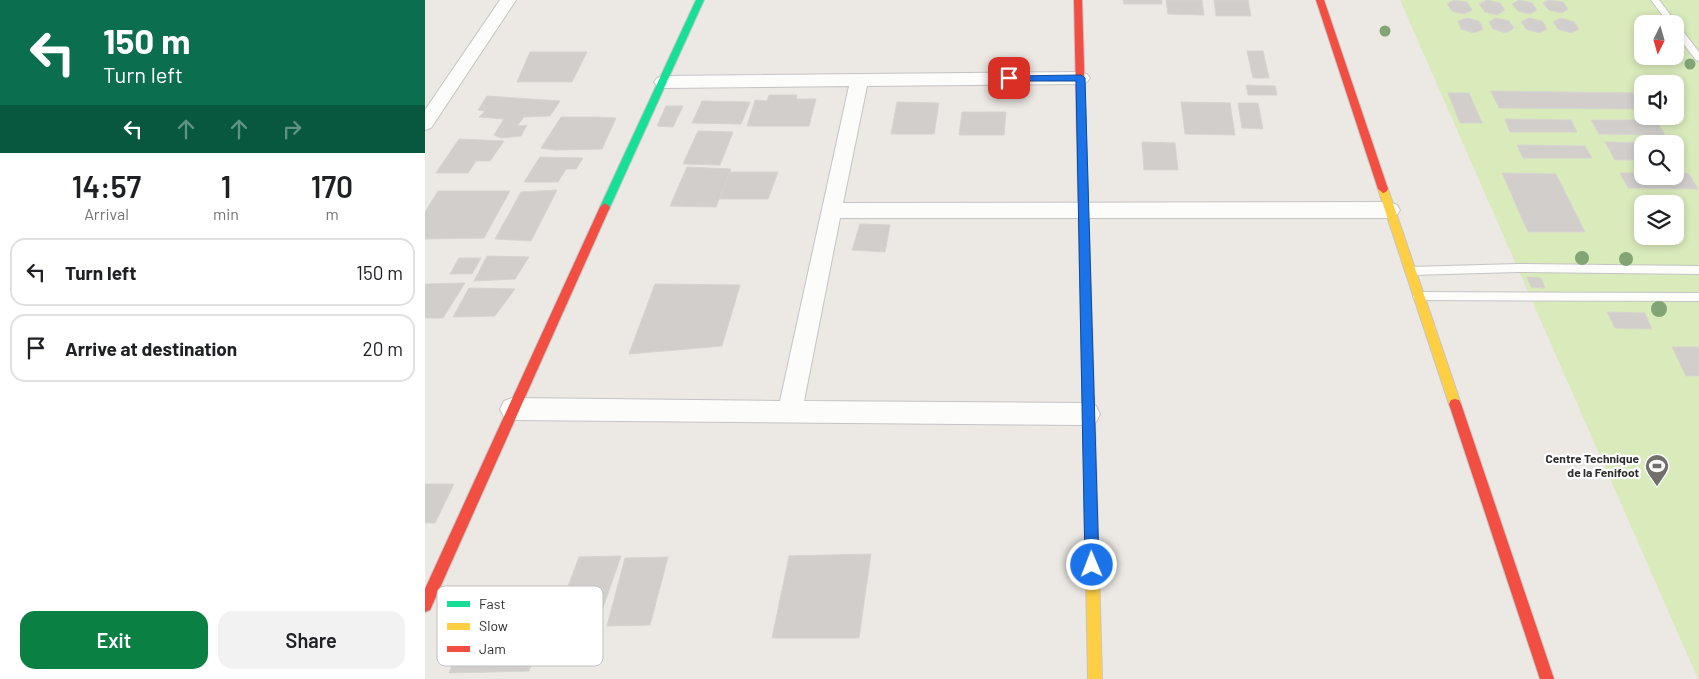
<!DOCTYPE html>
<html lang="en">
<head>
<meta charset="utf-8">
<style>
	body { margin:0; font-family:Barlow,sans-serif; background:#f2f2f2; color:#202124; height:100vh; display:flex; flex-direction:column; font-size:19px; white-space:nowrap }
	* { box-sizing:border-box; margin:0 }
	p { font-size:16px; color:#757577 }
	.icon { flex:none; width:28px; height:28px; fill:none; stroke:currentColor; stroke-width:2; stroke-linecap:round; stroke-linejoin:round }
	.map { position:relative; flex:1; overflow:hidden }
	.panel { display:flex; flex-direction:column; background:#fff; width:425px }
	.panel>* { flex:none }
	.guide { background:#0b6e4f; color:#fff; overflow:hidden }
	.needle { width:32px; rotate:185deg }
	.controls { position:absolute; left:1209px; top:15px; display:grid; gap:10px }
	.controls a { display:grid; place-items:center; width:50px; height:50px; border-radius:10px; background:#fff; box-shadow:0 2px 8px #0003; font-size:25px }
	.pin { position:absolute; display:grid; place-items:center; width:42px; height:42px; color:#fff; margin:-21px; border-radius:10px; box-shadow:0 2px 8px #0006 }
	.me { position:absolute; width:55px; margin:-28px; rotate:359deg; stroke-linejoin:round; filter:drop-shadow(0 0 4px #0008) }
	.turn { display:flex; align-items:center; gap:18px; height:105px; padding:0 20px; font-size:22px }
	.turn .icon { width:65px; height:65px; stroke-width:2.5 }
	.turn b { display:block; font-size:35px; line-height:42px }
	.lanes { display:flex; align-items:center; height:48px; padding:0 20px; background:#0003; justify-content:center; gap:25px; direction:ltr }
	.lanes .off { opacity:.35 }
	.eta { display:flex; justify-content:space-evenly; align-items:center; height:85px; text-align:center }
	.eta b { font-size:30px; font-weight:600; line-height:35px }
	.primary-button { display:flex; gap:10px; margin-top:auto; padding:10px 20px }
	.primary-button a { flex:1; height:58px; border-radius:15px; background:#0b8043; color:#fff; font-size:20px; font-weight:600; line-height:58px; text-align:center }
	.primary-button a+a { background:#f2f2f2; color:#202124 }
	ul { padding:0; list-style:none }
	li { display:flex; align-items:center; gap:15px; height:68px; margin:0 10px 8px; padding:0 10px; border:2px solid #e0e0e0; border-radius:15px }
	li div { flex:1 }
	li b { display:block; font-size:19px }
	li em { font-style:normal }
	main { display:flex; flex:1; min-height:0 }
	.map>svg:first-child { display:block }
	.pitch { fill:#d9eabb; fill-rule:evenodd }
	.building { fill:#d1cecb; stroke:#d7d4d0 }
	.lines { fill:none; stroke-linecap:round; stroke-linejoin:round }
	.lane-casing { stroke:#c5c4c5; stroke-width:2 }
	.street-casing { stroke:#c5c4c5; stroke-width:2 }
	.fast-casing { stroke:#c5c4c5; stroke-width:2 }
	.slow-casing { stroke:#c5c4c5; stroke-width:2 }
	.jam-casing { stroke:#c5c4c5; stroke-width:2 }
	.lane { fill:#fcfcfb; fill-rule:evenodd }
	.street { fill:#fcfcfb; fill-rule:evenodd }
	.fast { fill:#16e098; fill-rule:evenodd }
	.slow { fill:#ffcf43; fill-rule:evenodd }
	.jam { fill:#f24e42; fill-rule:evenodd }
	.tree { fill:#82a575 }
	.route { fill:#1a73e8; stroke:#114b97 }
	.labels { text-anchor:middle; stroke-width:4.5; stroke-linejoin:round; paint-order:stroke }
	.poi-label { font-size:12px; font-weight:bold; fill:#2e2e2e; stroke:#fff; text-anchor:end }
	.key { fill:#fff; stroke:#c0c0c0; stroke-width:1 }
	.key-label { font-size:14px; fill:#2e2e2e }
</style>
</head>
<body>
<main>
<section class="panel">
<div class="guide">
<div class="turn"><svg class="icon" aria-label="left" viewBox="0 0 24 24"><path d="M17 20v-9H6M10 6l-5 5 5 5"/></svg><div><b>150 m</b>Turn left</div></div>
<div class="lanes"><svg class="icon" aria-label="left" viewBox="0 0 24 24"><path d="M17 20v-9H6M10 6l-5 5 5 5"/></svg><svg class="icon off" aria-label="ahead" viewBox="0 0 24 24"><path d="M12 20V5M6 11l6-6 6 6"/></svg><svg class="icon off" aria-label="ahead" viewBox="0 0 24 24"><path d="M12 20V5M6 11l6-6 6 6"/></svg><svg class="icon off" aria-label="right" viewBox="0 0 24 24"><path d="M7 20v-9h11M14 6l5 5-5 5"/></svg></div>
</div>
<div class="eta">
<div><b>14:57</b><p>Arrival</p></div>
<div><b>1</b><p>min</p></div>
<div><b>170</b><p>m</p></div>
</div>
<ul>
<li><svg class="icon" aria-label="left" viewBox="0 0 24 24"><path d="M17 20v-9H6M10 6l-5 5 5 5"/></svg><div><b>Turn left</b></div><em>150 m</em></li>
<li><svg class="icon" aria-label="arrive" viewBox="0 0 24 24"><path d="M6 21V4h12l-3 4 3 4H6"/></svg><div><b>Arrive at destination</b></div><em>20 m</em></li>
</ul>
<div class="primary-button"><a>Exit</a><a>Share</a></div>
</section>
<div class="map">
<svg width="1274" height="679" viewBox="0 0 1274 679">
	<rect width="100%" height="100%" fill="#ece8e4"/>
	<!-- pitch -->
	<path class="pitch" d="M975,0H1274V679H1273ZM1218,24H1250V56H1218ZM1218,84H1250V116H1218ZM1218,144H1250V176H1218ZM1218,204H1250V236H1218Z"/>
	<!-- building -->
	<path class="building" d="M698,0H737V4H699Z
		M741,0H777L779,15L743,14Z
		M789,0H823L826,16H791Z
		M1029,0L1042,2L1047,10L1039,14L1027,11L1022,4Z
		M1062,0L1075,3L1080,10L1072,15L1060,12L1054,4Z
		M1094,0L1107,3L1112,10L1105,14L1093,11L1087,4Z
		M1124,0L1138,2L1143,9L1137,13L1124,10L1118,3Z
		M1042,18L1054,21L1058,29L1049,33L1036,29L1033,21Z
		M1071,18L1084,21L1089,28L1081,33L1068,29L1064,22Z
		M1104,18L1117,21L1122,29L1114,33L1101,29L1096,22Z
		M1136,18L1149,22L1154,29L1146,33L1133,29L1128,22Z
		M822,51H838L844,78H828Z
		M105,52H162L147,82H92Z
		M821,85L850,86L852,95H823Z
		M1066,91L1212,93L1218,101V109L1074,108Z
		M1023,93H1044L1057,123H1035Z
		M344,95H372L371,99H391L384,126H322L330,100L342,101Z
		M62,96L135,101L125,116L99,117L92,126L102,125L96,136L76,138L69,135L79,119L54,117L60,111L53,110Z
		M277,101L325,102L316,124L267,123Z
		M472,102L514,103L509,134H466Z
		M756,102L805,103L810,135L760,134Z
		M813,103H833L838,129L817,128Z
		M241,106H258L248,127L232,126Z
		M537,112H581L579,135H534Z
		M136,117H173L191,118L177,149L130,150L116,148Z
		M1080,119L1146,120L1152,132H1085Z
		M1166,120H1231L1240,135L1174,134Z
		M273,131L308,132L295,165L258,164Z
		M34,139L79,141L65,161H51L43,173H11Z
		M717,142L750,143L753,170H719Z
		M1180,142L1243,143V144H1218V160H1190Z
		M1092,145L1160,146L1167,158H1098Z
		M115,157L158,158L151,169H141L133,182H99Z
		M262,167L306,169L291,207L245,206Z
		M305,172H353L343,199H294Z
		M1077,173L1131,174L1160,232H1103Z
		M1195,173H1218V176H1250V173L1264,174L1273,189L1203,188Z
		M132,190L106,241L70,239L96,192Z
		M13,191H85L59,238L0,239V212Z
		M435,224L465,225L460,252L427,250Z
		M62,256L104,257L90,279L49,281Z
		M34,258H56L47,274H25Z
		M1102,277L1116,278L1120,288L1106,287Z
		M40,283L18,318H0V284Z
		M230,284L315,285L297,346L204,354Z
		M44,288L90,289L70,316L28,317Z
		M1182,312L1220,313L1227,329L1190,328Z
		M1247,347H1274V376H1261Z
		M0,484H29L10,523H0Z
		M446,554L434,638H347L364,556Z
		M196,556L172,625L127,629L154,557Z
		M243,557L225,625L182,626L200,558Z
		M73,611L125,613L104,671L24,673L39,632H62Z"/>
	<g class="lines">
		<!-- lane casing -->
		<g class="lane-casing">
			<path id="lane" d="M1226,0H1234L1274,52V61L1271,60L1250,33V24H1244Z
				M1093,264L1274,266V274L1093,272L985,275L980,271L985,267Z
				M993,292L1274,293V301L993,300L989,299L988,296L989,293Z"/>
		</g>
		<!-- street casing -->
		<g class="street-casing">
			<path id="street" d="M75,0H91L6,128L0,130V110Z
				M656,72L662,74L665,78L662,82L656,84L442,86L418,203L965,202L972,205L975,210L972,215L965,218H415L379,401L663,403L671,406L675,414L671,422L663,425L87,420L79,417L75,409L79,401L87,398L355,401L424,86L238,88L232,86L229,82L232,78L238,76Z"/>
		</g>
		<!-- fast casing -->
		<g class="fast-casing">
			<path id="fast" d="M271,0H279L185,207L184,210H176L175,207Z"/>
		</g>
		<!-- slow casing -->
		<g class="slow-casing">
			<path id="slow" d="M958,185L963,189L1036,404L1034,408L1030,409L1026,408L1024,404L953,189Z
				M664,419L668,421L670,425L677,679H663L658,425L660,421Z"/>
		</g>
		<!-- jam casing -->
		<g class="jam-casing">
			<path id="jam" d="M649,0H657L670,425L668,429L664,431L660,429L658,425Z
				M891,0H899L963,189L961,192L958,193L953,189Z
				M180,203L185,207L5,610L0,612V589L175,207Z
				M1030,399L1034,400L1036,404L1129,679H1115L1024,404L1026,400Z"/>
		</g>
		<!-- lane -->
		<use href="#lane" class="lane"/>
		<!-- street -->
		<use href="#street" class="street"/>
		<!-- fast -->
		<use href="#fast" class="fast"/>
		<!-- slow -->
		<use href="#slow" class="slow"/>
		<!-- jam -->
		<use href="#jam" class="jam"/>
	</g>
	<!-- trees -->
	<g class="tree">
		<circle cx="960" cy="31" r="5.5"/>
		<circle cx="1265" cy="64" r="5.5"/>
		<circle cx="1157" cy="258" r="7"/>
		<circle cx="1201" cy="259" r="7"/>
		<circle cx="1234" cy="309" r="8"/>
	</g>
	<!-- route -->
	<path class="route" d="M656,75L660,78L674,565L672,570L667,572L662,570L660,565L651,81H584L579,78L584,76Z"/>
	<!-- icons -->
	<defs>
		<g id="stadium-pin" transform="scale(1.25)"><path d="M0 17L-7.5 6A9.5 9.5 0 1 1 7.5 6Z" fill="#706f6e" stroke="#fff"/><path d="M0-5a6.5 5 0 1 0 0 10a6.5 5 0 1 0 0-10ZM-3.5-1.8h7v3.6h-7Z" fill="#fff"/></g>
	</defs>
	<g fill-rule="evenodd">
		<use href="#stadium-pin" x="1232" y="466"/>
	</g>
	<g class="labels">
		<!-- poi labels -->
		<g class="poi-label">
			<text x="1214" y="463">Centre Technique<tspan x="1214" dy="14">de la Fenifoot</tspan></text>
		</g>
	</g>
	<!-- legend -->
	<rect x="12" y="586" width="166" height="80" rx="8" class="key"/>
	<rect x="22" y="601" width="23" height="6" fill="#16e098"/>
	<rect x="22" y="623" width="23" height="7" fill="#ffcf43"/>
	<rect x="22" y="646" width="23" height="6" fill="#f24e42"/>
	<g class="key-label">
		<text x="54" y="609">Fast</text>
		<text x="54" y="631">Slow</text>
		<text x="54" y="654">Jam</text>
	</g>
</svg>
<div class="controls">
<a><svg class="needle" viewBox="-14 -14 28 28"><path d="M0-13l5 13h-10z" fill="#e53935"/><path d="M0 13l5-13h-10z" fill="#757577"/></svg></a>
<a><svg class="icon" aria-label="sound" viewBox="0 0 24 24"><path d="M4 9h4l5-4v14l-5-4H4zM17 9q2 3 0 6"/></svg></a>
<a><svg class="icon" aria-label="search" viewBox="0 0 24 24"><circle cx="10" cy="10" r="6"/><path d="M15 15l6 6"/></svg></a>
<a><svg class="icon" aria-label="layers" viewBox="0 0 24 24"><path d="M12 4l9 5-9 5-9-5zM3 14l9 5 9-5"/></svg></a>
</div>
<div class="pin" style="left:584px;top:78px;background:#d93025"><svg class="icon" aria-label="arrive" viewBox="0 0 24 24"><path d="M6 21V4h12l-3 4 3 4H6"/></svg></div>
<svg class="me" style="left:667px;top:565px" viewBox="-20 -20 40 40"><circle r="17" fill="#1a73e8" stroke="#fff" stroke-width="3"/><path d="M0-11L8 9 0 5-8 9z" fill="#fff"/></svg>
</div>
</main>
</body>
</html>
